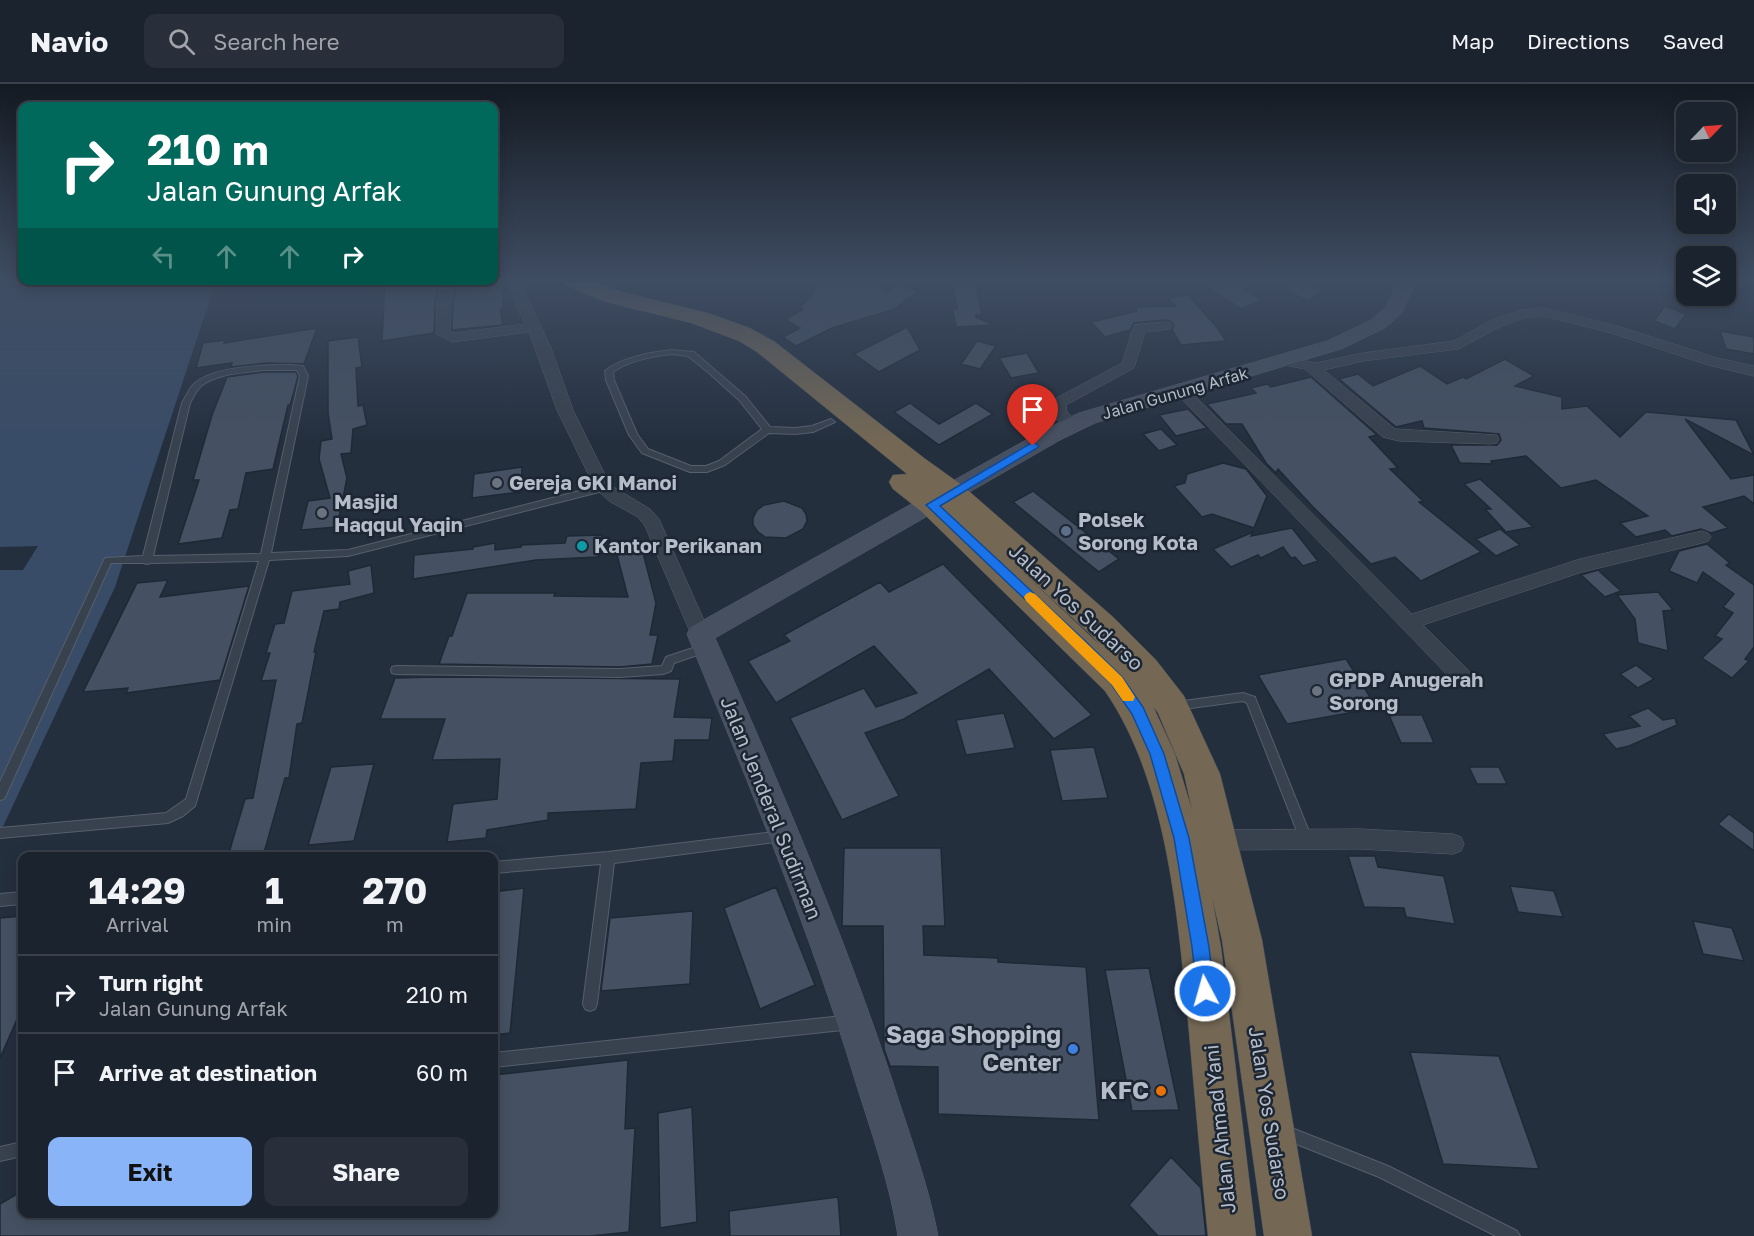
<!DOCTYPE html>
<html lang="en">
<head>
<meta charset="utf-8">
<style>
	body { margin:0; font-family:"Golos Text",sans-serif; background:#282f3a; color:#f1f3f6; height:100vh; display:flex; flex-direction:column; font-size:22px; white-space:nowrap }
	* { box-sizing:border-box; margin:0 }
	p { font-size:20px; color:#a0a4aa }
	.icon { flex:none; width:33px; height:33px; fill:none; stroke:currentColor; stroke-width:2; stroke-linecap:round; stroke-linejoin:round }
	.map { position:relative; flex:1; overflow:hidden }
	.panel { position:absolute; left:18px; top:768px; width:480px; height:366px; display:flex; flex-direction:column; background:#1b232e; border-radius:12px; box-shadow:0 3px 15px #0003,0 0 0 2px #39404a }
	.panel>* { flex:none }
	.hud { position:absolute; left:18px; top:18px; width:480px; height:183px; border-radius:12px; box-shadow:0 3px 15px #0003,0 0 0 2px #39404a; background:#00695c; color:#fff; overflow:hidden }
	.needle { width:39px; rotate:65deg }
	.tools { position:absolute; left:1676px; top:18px; display:grid; gap:12px }
	.tools a { display:grid; place-items:center; width:60px; height:60px; border-radius:12px; background:#1b232e; box-shadow:0 3px 15px #0003,0 0 0 2px #39404a; font-size:30px }
	.pin { position:absolute; display:grid; place-items:center; width:51px; height:51px; color:#fff; margin:-62px -26px; border-radius:50% 50% 50% 0; rotate:-45deg; box-shadow:0 0 6px #0007 }
	.pin .icon { rotate:45deg }
	.me { position:absolute; width:66px; margin:-33px; rotate:354deg; stroke-linejoin:round; filter:drop-shadow(0 0 4px #0008) }
	.turn { display:flex; align-items:center; gap:21px; height:126px; padding:0 30px; font-size:27px }
	.turn .icon { width:78px; height:78px; stroke-width:2.5 }
	.turn b { display:block; font-size:42px; line-height:51px }
	.lanes { display:flex; align-items:center; height:57px; padding:0 30px; background:#0003; justify-content:center; gap:30px; direction:ltr }
	.lanes .off { opacity:.35 }
	.eta { display:flex; justify-content:space-evenly; align-items:center; height:102px; text-align:center }
	.eta b { font-size:36px; font-weight:700; line-height:42px }
	.primary-button { display:flex; gap:12px; margin-top:auto; padding:12px 30px }
	.primary-button a { flex:1; height:69px; border-radius:12px; background:#8ab4f8; color:#111; font-size:24px; font-weight:700; line-height:69px; text-align:center }
	.primary-button a+a { background:#282f3a; color:#f1f3f6 }
	ul { padding:0; list-style:none }
	li { display:flex; align-items:center; gap:18px; height:78px; padding:0 30px; border-top:2px solid #39404a }
	li div { flex:1 }
	li b { display:block; font-size:22px }
	li em { font-style:normal }
	header { display:flex; align-items:center; gap:36px; box-sizing:border-box; height:84px; padding:0 30px; background:#1b232e; border-bottom:2px solid #39404a }
	header strong { font-size:28px }
	nav { display:flex; gap:33px; margin-inline-start:auto; font-size:21px }
	.search { width:420px; height:54px; background:#282f3a; display:flex; align-items:center; gap:15px; box-sizing:border-box; padding:0 21px; border-radius:12px; color:#a0a4aa; font-size:22px }
	.map>svg:first-child { display:block }
	.water { fill:#394c67 }
	.pier { fill:#242f3e }
	.building { fill:#455162; stroke:#1f2835; stroke-width:1.5 }
	.lines { fill:none; stroke-linecap:round; stroke-linejoin:round }
	.lane-casing { stroke:#565f6c; stroke-width:2 }
	.street-casing { stroke:#565f6c; stroke-width:1 }
	.secondary-casing { stroke:#565f6c; stroke-width:1 }
	.highway-casing { stroke:#434c59; stroke-width:1 }
	.lane { fill:#38414e; fill-rule:evenodd }
	.street { fill:#38414e; fill-rule:evenodd }
	.secondary { fill:#465061; fill-rule:evenodd }
	.highway { fill:#746855; fill-rule:evenodd }
	.route { fill:#1a73e8; stroke:#114b97; stroke-width:1.5 }
	.slow { fill:#f59e0b }
	.worship-dot { fill:#6b7280; stroke:#1d2633; stroke-width:2 }
	.service-dot { fill:#5c6f8a; stroke:#1d2633; stroke-width:2 }
	.culture-dot { fill:#0f9aa8; stroke:#1d2633; stroke-width:2 }
	.shop-dot { fill:#3f7fe0; stroke:#1d2633; stroke-width:2 }
	.food-dot { fill:#e8710a; stroke:#1d2633; stroke-width:2 }
	.labels { text-anchor:middle; stroke-width:5; stroke-linejoin:round; paint-order:stroke }
	.far-street-label { font-size:16px; fill:#b4bcc9; stroke:#1d2633 }
	.poi-label { font-size:20px; font-weight:bold; fill:#b4bcc9; stroke:#1d2633; text-anchor:start }
	.street-label { font-size:20px; fill:#b4bcc9; stroke:#1d2633 }
	.near-poi-label { font-size:24px; font-weight:bold; fill:#b4bcc9; stroke:#1d2633; text-anchor:end }
</style>
</head>
<body>
<header>
<strong>Navio</strong>
<div class="search"><svg class="icon" aria-label="search" viewBox="0 0 24 24"><circle cx="10" cy="10" r="6"/><path d="M15 15l6 6"/></svg>Search here</div>
<nav><a>Map</a><a>Directions</a><a>Saved</a></nav>
</header>
<div class="map">
<svg width="1754" height="1152" viewBox="0 0 1754 1152">
	<rect width="100%" height="100%" fill="#242f3e"/>
	<!-- water -->
	<path class="water" d="M0,196L216,197L115,503L0,749Z"/>
	<!-- pier -->
	<path class="pier" d="M38,462L23,486H0V463Z"/>
	<!-- building -->
	<path class="building" d="M385,196H440L435,218L434,249L382,257Z
		M458,196H503V224L500,225L503,241L452,246L453,218Z
		M824,196H871L886,208L898,200L918,208L892,226L832,244L796,262L783,253L800,244L785,236L803,225L800,224Z
		M952,196H975L982,231H976V233L994,241L956,243L952,223L957,225Z
		M1195,196H1241L1246,206L1262,216L1241,225Z
		M1301,196L1323,207L1307,217L1285,205Z
		M1188,211L1216,242L1226,257L1181,261L1172,246L1174,241L1170,237L1165,236L1134,239L1130,246L1105,253L1091,238L1137,227L1135,223L1175,222L1168,214Z
		M1665,222L1686,230L1675,245L1654,237Z
		M907,243L920,266L879,288L854,270Z
		M317,244L304,280L267,279L231,283L232,279L196,284L203,259L225,256L224,259Z
		M1720,247L1754,253V270L1726,265Z
		M358,253L362,283L356,284L358,322L363,321L367,341L353,345L351,369L341,370L347,394L337,443L301,446L308,417L330,414L319,375L321,357L332,355L328,329V257Z
		M977,257L996,262L980,285L961,280Z
		M1027,269L1039,289L1011,294L999,274Z
		M1505,275L1534,292L1515,302L1562,313V325L1587,322L1620,353L1646,328L1736,336L1754,371L1685,335L1731,395L1754,391V420L1744,412L1703,423L1728,444L1711,449L1701,445L1672,452L1665,446L1636,453L1620,439L1648,432L1596,396L1561,404L1526,372L1491,377L1492,380L1460,379L1451,361H1497L1501,356L1499,350L1424,344L1422,337L1396,343L1339,295L1358,290L1373,302L1420,282L1447,300L1463,293L1466,295Z
		M263,288H296L298,292L293,311L290,321H288L273,385L246,389L238,425L230,426L222,454L178,460L199,396H193L212,331L227,293Z
		M1311,293L1377,351L1369,353L1398,384L1390,385L1423,417L1419,418L1481,468L1421,497L1395,473L1371,480L1313,423L1278,385L1276,389L1266,379L1242,340H1226L1207,320L1256,309L1251,304L1267,300L1271,303Z
		M910,319L939,340L976,319L993,330L939,361L894,328Z
		M1188,325L1207,344L1176,352L1159,331Z
		M1161,345L1177,361L1159,367L1143,350Z
		M1223,379L1246,385L1267,412L1254,444L1212,430L1202,433L1174,402L1185,399L1187,390Z
		M522,383L521,408L472,414L474,390Z
		M1480,395L1533,443L1506,448L1485,425H1491L1464,400Z
		M1033,407L1119,475L1099,488L1013,418Z
		M784,417L802,424L806,430L807,437L803,445L786,454L765,453L758,448L753,441V434L757,426L764,421Z
		M1292,444L1318,477L1303,482L1295,473L1291,474L1283,463L1261,474L1258,471L1231,483L1213,465L1253,448L1251,452Z
		M1500,445L1520,461L1496,472L1476,455Z
		M602,451L598,473L536,476L413,495L414,471L473,465V463L495,459V466L521,463V461L565,459L567,452Z
		M1707,460L1730,479L1726,481L1754,501V563L1745,575L1749,577L1732,594L1702,574L1722,555L1715,552L1733,529L1723,523L1734,510L1703,488L1697,499L1669,487L1679,467Z
		M642,465L656,519L650,551H658L652,580L620,583L439,580L449,552H452L467,509H555L554,512L628,513L617,471Z
		M943,480L1092,631L1054,655L989,585L904,635L865,649L899,712L842,736L790,634L864,604L876,623L917,609L874,562L776,619L748,577L790,557L784,551L880,498L889,508Z
		M371,481L374,509L340,518L339,525L324,527L314,568H316L302,639L297,640L289,694H285L264,769L228,772L245,715L253,714L276,596L261,597L270,569H266L275,540L284,539L292,507L350,500L348,487Z
		M1598,486L1621,507L1605,513L1581,491Z
		M168,496L160,513L249,502L220,596L126,609L128,604L83,608L137,499Z
		M1658,508L1673,526L1663,527L1668,567L1638,559L1635,535L1617,511Z
		M1346,575L1377,624L1287,640L1258,591Z
		M1636,581L1654,595L1638,604L1620,590Z
		M436,593L680,595L674,633L712,634L709,656H675L673,677L641,679L636,725L548,729V736L487,746L486,754L447,758L453,720L497,715L500,675L432,676L445,635H380L395,594Z
		M1648,624L1663,636L1675,634L1677,641L1629,662L1616,665L1603,650L1640,642L1629,632Z
		M1004,629L1015,664L966,671L956,636Z
		M1389,631H1422L1434,659H1401Z
		M1094,663L1108,714L1062,717L1050,666Z
		M374,680L354,757L308,761L331,683Z
		M1469,683H1499L1507,700H1477Z
		M1729,730L1754,749V767L1718,740Z
		M844,764H941L945,842H923L924,871L998,874V878L1086,883L1099,1036L938,1030V983L890,982L884,965L883,842H842Z
		M1348,772H1375L1378,783L1444,792L1455,840L1406,833L1404,824L1364,823Z
		M1510,802L1554,807L1563,833L1518,828Z
		M776,803L815,901L760,925L724,824Z
		M524,804L510,949L494,951V808Z
		M693,827L690,900L601,907L610,834Z
		M22,832V924L0,974V834Z
		M1693,837L1732,844L1744,877L1703,870Z
		M1149,884L1179,1026L1132,1027L1105,886Z
		M1410,968L1499,972L1539,1085L1443,1080Z
		M628,976L625,1045L635,1044L629,1148L591,1152H0V1120L22,1107V1130H494V991Z
		M692,1023L697,1138L660,1144L658,1029Z
		M1171,1073L1201,1104L1206,1152H1158L1129,1121Z
		M838,1113L841,1152H730L729,1127Z"/>
	<g class="lines">
		<!-- lane casing -->
		<g class="lane-casing">
			<path id="lane" d="M672,266L694,268L745,312L770,343L795,344L812,342L831,335L835,338L813,348L795,350L769,349L725,381L707,388H690L642,369L629,351L606,296L605,287C619,274 653,268 672,266ZM672,270L688,272L709,289L739,316L762,345L719,377L706,382H691L648,365L637,350L614,296L613,288C628,277 653,272 672,270Z
				M290,281L303,282L308,292L271,469L348,466L603,401L608,404L603,407L348,472L269,476L195,722L183,732L168,739L0,754V744L166,729L186,715L259,477L151,479L147,480L143,479H111L6,711L4,715L0,716V698L105,474L143,472L182,319C186,313 189,304 195,299C215,282 264,281 290,281ZM263,286H297L300,292L261,470L153,472L190,319C193,313 196,307 201,302C217,289 243,289 263,286Z
				M705,560L709,561L710,564L709,567L674,579L671,587L663,590L620,593L396,590L392,589L391,586L392,583L396,582L620,585L662,582L666,573Z
				M1243,609L1255,613L1256,616L1312,755L1310,759L1306,760L1302,759L1300,755L1247,619L1243,617L1176,626L1172,625L1171,622L1172,619L1176,618Z
				M783,747L787,748L789,752L787,756L783,757L614,779L597,920L595,925L590,927L585,925L583,920L601,780L494,789V778L608,768Z
				M22,808V820L0,822V810Z
				M852,931L857,933L859,938L857,943L852,945L494,983V969Z
				M1284,1041L1388,1082L1517,1147L1520,1152H1496L1379,1093L1279,1053L1277,1048L1279,1043Z
				M22,1058V1072L0,1077V1063Z"/>
		</g>
		<!-- street casing -->
		<g class="street-casing">
			<path id="street" d="M442,196H456L451,218L450,248L454,249L525,240L505,196H519L551,264L573,326L610,401L650,425L659,435L710,550L707,555L700,557L693,555L645,442L638,433L609,417L595,404L557,326L529,248L452,258L436,250L437,218Z
				M1544,224L1621,243L1717,274L1754,282V292L1708,281L1611,249L1544,232L1524,234L1502,242L1458,265L1363,277L1324,286L1395,345L1497,351L1499,355L1497,359L1491,360L1399,357L1383,353L1305,285L1279,280L1277,277L1284,273L1316,279L1363,269L1454,257L1492,236L1522,226Z
				M1165,238L1170,239L1172,242L1170,245L1145,248L1134,284L1066,321L1067,328L1081,341L1079,345H1067L1054,333L1050,319L1053,316L1122,279L1134,241Z
				M1180,300L1185,302L1412,530L1580,475L1702,447L1708,449L1711,453L1708,457L1702,459L1582,488L1423,541L1472,590L1475,596L1472,602L1465,604L1458,602L1175,308L1172,305L1175,302Z
				M1360,745L1453,750L1461,753L1464,760L1461,767L1453,770L1360,765L1218,766L1210,763L1207,756L1210,749L1218,746Z"/>
		</g>
		<!-- secondary casing -->
		<g class="secondary-casing">
			<path id="secondary" d="M1399,196H1417L1401,230L1385,244L1341,265L1095,339L1060,356L715,554C779,699 842,845 892,996C908,1047 928,1099 938,1152H898C890,1100 872,1050 856,999C810,846 748,698 687,550L691,543L1044,346L1079,329L1327,257L1371,236L1386,223Z"/>
		</g>
		<!-- highway casing -->
		<g class="highway-casing">
			<path id="highway" d="M562,196H591L622,208L708,229L750,244L775,258L924,374L963,402L1113,533L1156,576L1184,612L1220,690L1262,856L1312,1152H1264L1222,856L1212,813L1221,863L1256,1152H1208C1201,1084 1195,1016 1189,948C1178,838 1169,700 1105,607L922,428L893,405L889,398L893,391L907,390L757,268L739,257L691,239L606,218L565,201ZM1016,482L1091,551L1101,562ZM1153,622L1158,629L1184,690L1192,726L1175,670Z"/>
		</g>
		<!-- lane -->
		<use href="#lane" class="lane"/>
		<!-- street -->
		<use href="#street" class="street"/>
		<!-- secondary -->
		<use href="#secondary" class="secondary"/>
		<!-- highway -->
		<use href="#highway" class="highway"/>
	</g>
	<!-- sky -->
	<linearGradient id="sky" x2="0" y2="1"><stop stop-color="#141a22"/><stop offset="0.55" stop-color="#3f4d63"/><stop offset="1" stop-color="#3f4d63" stop-opacity="0"/></linearGradient>
	<rect width="1754" height="357" fill="url(#sky)"/>
	<!-- route -->
	<path class="route" d="M1033,358L1039,362L1037,364L940,422L1084,556L1122,593L1143,623L1164,670L1189,754L1209,863L1214,907L1212,913L1205,916L1199,913L1197,907L1192,863L1174,754L1150,670L1132,630L1112,601L1075,563L926,421Z"/>
	<!-- slow -->
	<path class="slow" d="M1030,508L1035,510L1122,593L1135,613L1133,617H1123L1112,601L1026,517L1024,513L1026,510Z"/>
	<!-- markers -->
	<g class="worship-dot">
		<circle cx="497" cy="399" r="6"/>
		<circle cx="322" cy="429" r="6"/>
		<circle cx="1317" cy="607" r="6"/>
	</g>
	<circle class="service-dot" cx="1066" cy="447" r="6"/>
	<circle class="culture-dot" cx="582" cy="462" r="6"/>
	<circle class="shop-dot" cx="1073" cy="965" r="6"/>
	<circle class="food-dot" cx="1161" cy="1007" r="6"/>
	<g class="labels">
		<!-- far-street labels -->
		<g class="far-street-label">
			<text transform="translate(1175 309) rotate(-16)" y="6">Jalan Gunung Arfak</text>
		</g>
		<!-- poi labels -->
		<g class="poi-label">
			<text x="509" y="406">Gereja GKI Manoi</text>
			<text x="334" y="425">Masjid<tspan x="334" dy="23">Haqqul Yaqin</tspan></text>
			<text x="1078" y="443">Polsek<tspan x="1078" dy="23">Sorong Kota</tspan></text>
			<text x="594" y="469">Kantor Perikanan</text>
			<text x="1329" y="603">GPDP Anugerah<tspan x="1329" dy="23">Sorong</tspan></text>
		</g>
		<!-- street labels -->
		<g class="street-label">
			<text transform="translate(1076 523) rotate(43)" y="7">Jalan Yos Sudarso</text>
			<text transform="translate(771 724) rotate(68)" y="7">Jalan Jenderal Sudirman</text>
			<text transform="translate(1269 1029) rotate(81)" y="7">Jalan Yos Sudarso</text>
			<text transform="translate(1220 1045) rotate(-96)" y="7">Jalan Ahmad Yani</text>
		</g>
		<!-- near-poi labels -->
		<g class="near-poi-label">
			<text x="1061" y="959">Saga Shopping<tspan x="1061" dy="28">Center</tspan></text>
			<text x="1149" y="1015">KFC</text>
		</g>
	</g>
</svg>
<div class="tools">
<a><svg class="needle" viewBox="-14 -14 28 28"><path d="M0-13l5 13h-10z" fill="#e53935"/><path d="M0 13l5-13h-10z" fill="#a0a4aa"/></svg></a>
<a><svg class="icon" aria-label="sound" viewBox="0 0 24 24"><path d="M4 9h4l5-4v14l-5-4H4zM17 9q2 3 0 6"/></svg></a>
<a><svg class="icon" aria-label="layers" viewBox="0 0 24 24"><path d="M12 4l9 5-9 5-9-5zM3 14l9 5 9-5"/></svg></a>
</div>
<div class="pin" style="left:1033px;top:362px;background:#d93025"><svg class="icon" aria-label="arrive" viewBox="0 0 24 24"><path d="M6 21V4h12l-3 4 3 4H6"/></svg></div>
<svg class="me" style="left:1205px;top:907px" viewBox="-20 -20 40 40"><circle r="17" fill="#1a73e8" stroke="#fff" stroke-width="3"/><path d="M0-11L8 9 0 5-8 9z" fill="#fff"/></svg>
<div class="hud">
<div class="turn"><svg class="icon" aria-label="right" viewBox="0 0 24 24"><path d="M7 20v-9h11M14 6l5 5-5 5"/></svg><div><b>210 m</b>Jalan Gunung Arfak</div></div>
<div class="lanes"><svg class="icon off" aria-label="left" viewBox="0 0 24 24"><path d="M17 20v-9H6M10 6l-5 5 5 5"/></svg><svg class="icon off" aria-label="ahead" viewBox="0 0 24 24"><path d="M12 20V5M6 11l6-6 6 6"/></svg><svg class="icon off" aria-label="ahead" viewBox="0 0 24 24"><path d="M12 20V5M6 11l6-6 6 6"/></svg><svg class="icon" aria-label="right" viewBox="0 0 24 24"><path d="M7 20v-9h11M14 6l5 5-5 5"/></svg></div>
</div>
<section class="panel">
<div class="eta">
<div><b>14:29</b><p>Arrival</p></div>
<div><b>1</b><p>min</p></div>
<div><b>270</b><p>m</p></div>
</div>
<ul>
<li><svg class="icon" aria-label="right" viewBox="0 0 24 24"><path d="M7 20v-9h11M14 6l5 5-5 5"/></svg><div><b>Turn right</b><p>Jalan Gunung Arfak</p></div><em>210 m</em></li>
<li><svg class="icon" aria-label="arrive" viewBox="0 0 24 24"><path d="M6 21V4h12l-3 4 3 4H6"/></svg><div><b>Arrive at destination</b></div><em>60 m</em></li>
</ul>
<div class="primary-button"><a>Exit</a><a>Share</a></div>
</section>
</div>
</body>
</html>
